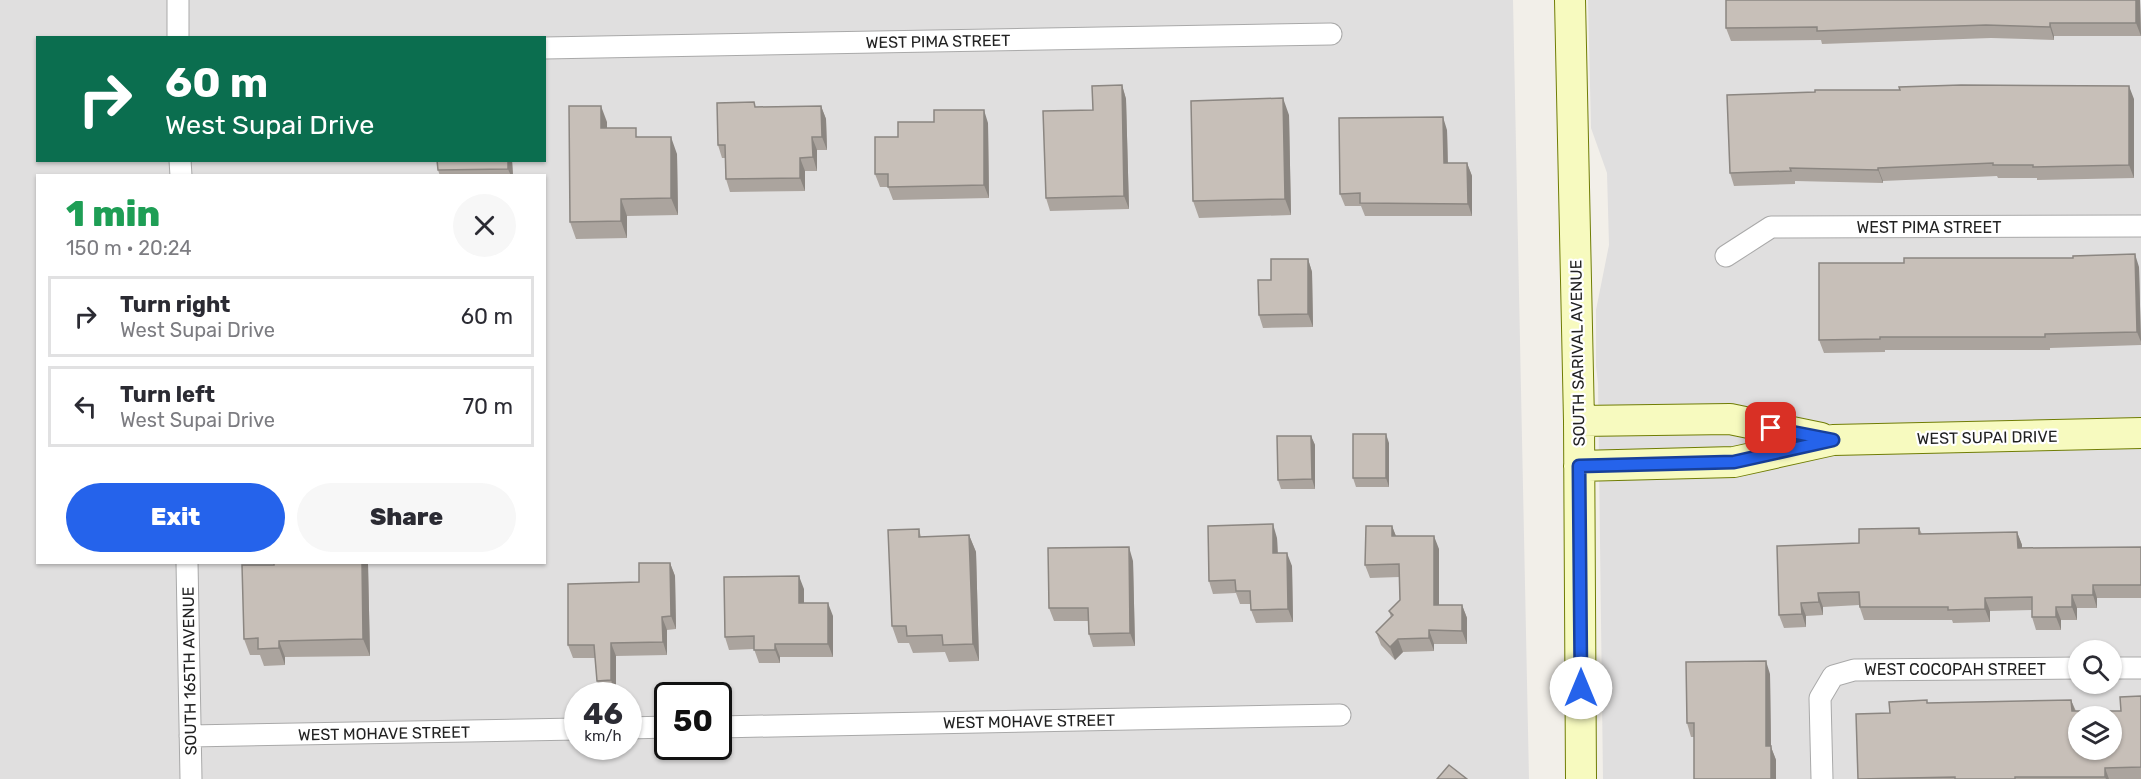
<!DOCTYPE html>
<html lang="en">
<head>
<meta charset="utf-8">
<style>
	body { margin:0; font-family:Rubik,sans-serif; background:#f7f7f7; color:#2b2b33; height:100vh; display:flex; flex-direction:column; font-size:22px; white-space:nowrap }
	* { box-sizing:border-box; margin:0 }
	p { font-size:20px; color:#7c7c81 }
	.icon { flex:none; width:33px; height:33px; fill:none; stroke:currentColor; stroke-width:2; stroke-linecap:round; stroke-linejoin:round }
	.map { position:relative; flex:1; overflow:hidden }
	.details { position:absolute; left:36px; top:174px; width:510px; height:390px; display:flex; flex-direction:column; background:#fff; border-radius:0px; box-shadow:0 2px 4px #0004 }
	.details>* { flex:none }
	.hud { position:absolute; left:36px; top:36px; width:510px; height:126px; border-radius:0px; box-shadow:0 2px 4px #0004; background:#0b6e4f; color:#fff; overflow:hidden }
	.buttons { position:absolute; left:2068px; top:640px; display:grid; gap:12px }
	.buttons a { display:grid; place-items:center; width:54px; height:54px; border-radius:50%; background:#fff; box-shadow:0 2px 4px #0004; font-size:30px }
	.speed { position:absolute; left:564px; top:682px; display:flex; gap:12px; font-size:30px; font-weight:700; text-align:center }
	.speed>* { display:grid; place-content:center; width:78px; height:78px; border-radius:50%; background:#fff; box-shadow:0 2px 4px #0004; line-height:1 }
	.speed small { font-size:15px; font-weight:400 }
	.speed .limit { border:3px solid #111; border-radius:9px; background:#fff; color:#111 }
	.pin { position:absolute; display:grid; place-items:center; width:51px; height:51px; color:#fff; margin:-26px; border-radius:12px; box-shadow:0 3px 9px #0006 }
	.me { position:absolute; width:66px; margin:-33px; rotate:0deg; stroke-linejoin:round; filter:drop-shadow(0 0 4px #0008) }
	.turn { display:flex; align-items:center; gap:21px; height:126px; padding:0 30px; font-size:27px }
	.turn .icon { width:78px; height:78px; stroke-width:2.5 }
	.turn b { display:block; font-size:42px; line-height:51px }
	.round { display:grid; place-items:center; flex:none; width:63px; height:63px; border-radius:32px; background:#f7f7f7 }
	.headline { display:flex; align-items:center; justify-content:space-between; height:102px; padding:0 30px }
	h1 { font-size:36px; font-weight:800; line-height:45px; color:#1e9e55 }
	.cta { display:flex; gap:12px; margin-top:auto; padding:12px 30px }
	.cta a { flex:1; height:69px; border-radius:36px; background:#2563eb; color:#fff; font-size:24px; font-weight:800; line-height:69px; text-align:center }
	.cta a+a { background:#f7f7f7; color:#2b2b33 }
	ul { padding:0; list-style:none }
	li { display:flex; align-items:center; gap:18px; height:81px; margin:0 12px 9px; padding:0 18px; border:3px solid #e1e1e2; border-radius:0px }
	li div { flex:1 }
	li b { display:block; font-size:22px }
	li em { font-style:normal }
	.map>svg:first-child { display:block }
	.residential { fill:#e0dfdf; fill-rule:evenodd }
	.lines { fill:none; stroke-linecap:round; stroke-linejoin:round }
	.street-casing { stroke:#a9a9a9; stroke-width:23 }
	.secondary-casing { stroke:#707d05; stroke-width:32 }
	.street { stroke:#fff; stroke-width:21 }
	.secondary { stroke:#f7fabf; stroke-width:30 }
	.wall { fill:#aba49e }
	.shaded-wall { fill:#8b8681 }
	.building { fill:#c7bfb8; stroke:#8b8681; stroke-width:1.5; fill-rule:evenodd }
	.route-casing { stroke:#184099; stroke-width:15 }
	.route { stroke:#2563eb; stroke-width:10 }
	.labels { text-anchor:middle; stroke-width:4.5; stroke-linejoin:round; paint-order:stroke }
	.street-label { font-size:16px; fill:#222; stroke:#fff }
</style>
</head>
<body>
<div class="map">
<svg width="2141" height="779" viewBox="0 0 2141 779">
	<rect width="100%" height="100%" fill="#f2efe9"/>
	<!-- residential -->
	<path class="residential" d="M0,0H1513L1529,779H0ZM38,38H544V160H38ZM38,176H544V562H38ZM578,696H628V747H578ZM668,696H718V747H668Z
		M1588,0H2141V779H1603L1598,383L1596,366V310L1609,245L1607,173L1591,128ZM2079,651H2112V684H2079ZM2079,717H2112V750H2079Z"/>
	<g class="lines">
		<!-- street casing -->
		<g class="street-casing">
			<path id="street" d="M178,0V38
				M544,48L1331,34
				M180,160L181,176
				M1726,256L1771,227L2141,226
				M187,562L191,779
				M2112,668H2141
				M718,727L1340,715
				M628,728L668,727
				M190,736L578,729
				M1822,779L1820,698L1833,676L1854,670L2079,668"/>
		</g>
		<!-- secondary casing -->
		<g class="secondary-casing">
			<path id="secondary" d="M1570,0L1579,421L1581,779
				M1579,421L1730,419L1821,438
				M1579,466L1734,462L1833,440L2141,433"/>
		</g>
		<!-- street -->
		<use href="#street" class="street"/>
		<!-- secondary -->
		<use href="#secondary" class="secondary"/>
	</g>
	<!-- wall -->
	<path class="wall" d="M1726,0H2140L2141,36H2054V40L1991,38L1822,44L1821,40L1731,41L1726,28Z
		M1122,85L1126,99L1129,209L1050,211L1046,198L1093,110Z
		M2134,99V178L2037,180V178H1998L1997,176L1883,181V183L1795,181V184L1734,186L1730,173Z
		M821,106L826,119L827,150H817V171H805V191L730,192L726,179L725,158H722L718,145L756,107Z
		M1289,115L1291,215L1199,218L1193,201Z
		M607,122V128L639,137L677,154L678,215L627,216V238L576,239L570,222Z
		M988,123L989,198L893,200L888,187H880L875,174L898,137Z
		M1447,130L1448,163H1467L1472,176V216H1365L1361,206H1345L1340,194Z
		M437,160H512L513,176H440L438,170Z
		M1308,259L1312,272L1313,327L1263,328L1259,315L1271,280Z
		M2139,267L2141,345L2050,348V350H1885V352L1824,353L1819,340Z
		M1311,436L1315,445V489H1281L1278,480Z
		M1389,443V487H1356L1353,478Z
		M1392,526L1396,536L1439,549V605H1462L1467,618V644H1434V651L1403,652L1395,660L1381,645L1376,632L1391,617L1389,611L1400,600L1399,577L1370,578L1365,565Z
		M1919,528L1922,534L2017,532L2022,545V548L2141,547V598H2097V608H2077V620H2061V630H2036L2032,617V610L1990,611V622L1953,623L1952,620H1864L1859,605L1823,607V615L1806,616V627L1784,628L1779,615L1859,543Z
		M919,529L921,537L969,535L976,552L979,661L949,662L945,652L913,653L909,643H898L892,626Z
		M1277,538L1278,553L1292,566L1293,622L1256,623L1251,610V604H1240L1236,593L1213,594L1209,581Z
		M1133,561L1135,646L1093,647L1089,634V621H1054L1049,608Z
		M670,563L675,576L676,629L667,630V655L616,656V694H602L597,681L595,658H573L568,645L639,582Z
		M368,564L370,656L285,657V665L264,666L260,655H250L244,639Z
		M804,589V603L833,616V657H780V663H759L754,649L729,650L725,637Z
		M1770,674L1771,747L1776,760V779H1694V737H1691L1687,723Z
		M2141,696V779H1858L1928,703L2071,700L2076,711H2121Z"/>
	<!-- shaded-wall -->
	<path class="shaded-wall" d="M2136,0H2140L2141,36L2136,23Z
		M2050,23L2054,36V40L2050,27Z
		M1122,85L1126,99L1129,209L1124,196Z
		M2129,86L2134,99V178L2129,165Z
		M1283,98L1289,115L1291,215L1285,199Z
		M601,106L607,122V145L601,128Z
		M821,106L826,119L827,150L822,137Z
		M984,110L988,123L989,198L984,185Z
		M1443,117L1447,130L1448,176L1444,163Z
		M671,137L677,154L678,215L671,198Z
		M812,137L817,150V171L813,157Z
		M800,158L805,171V191L800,178Z
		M508,160H512L513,176H511L508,169Z
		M1467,163L1472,176V216L1468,204Z
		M1878,168L1883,181V183L1878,170Z
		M621,199L627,216V238L621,221Z
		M2135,254L2139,267L2141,342L2137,332Z
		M1308,259L1312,272L1313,327L1308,314Z
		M1386,434L1389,443V487L1386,478Z
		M1311,436L1315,445V489L1312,479Z
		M1273,524L1277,538L1278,566L1273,553Z
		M1392,526L1397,539L1392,536Z
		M2017,532L2022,545V562L2018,548Z
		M969,535L976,552L979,661L973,644Z
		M1434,536L1439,549V618L1434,605Z
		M1129,547L1133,561L1135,646L1130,633Z
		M1287,553L1292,566L1293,622L1288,609Z
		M362,562H367L368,564L370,656L363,639Z
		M670,563L675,576L676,629L671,616Z
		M799,576L804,589V616L799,603Z
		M2093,585L2097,598V608L2093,595Z
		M1818,593L1823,607V615L1819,602Z
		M2072,595L2077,608V620L2072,607Z
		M1985,598L1990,611V622L1985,609Z
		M828,603L833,616V657L828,644Z
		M1801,603L1806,616V627L1802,614Z
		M1462,605L1467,618V644L1462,631Z
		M2056,607L2061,620V630L2056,617Z
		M662,617L667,630V655L663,642Z
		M1429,630L1434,644V651L1429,638Z
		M1398,639L1403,652L1395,660L1390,647Z
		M279,641L285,657V665L279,648Z
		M611,643L616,656V694L611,680Z
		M775,644L780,657V663L775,650Z
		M1766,661L1770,674L1771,747L1776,760V779H1771L1766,746Z
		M2071,700L2076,713L2072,711Z
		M2105,768L2109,779H2106L2105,777Z"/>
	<!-- building -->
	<path class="building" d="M1726,0H2136V23H2050V27L1986,25L1817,31V27L1726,28Z
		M1122,85L1124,196L1046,198L1043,111L1093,110L1092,86Z
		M1961,85L2129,86V165L2033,167V165H1993V163L1878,168V170L1790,168L1791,171L1730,173L1727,95L1815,92V90H1900L1899,87Z
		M1283,98L1285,199L1193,201L1191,101Z
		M754,102L755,107L821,106L822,137H812L813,157L800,158V178L726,179L725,145H718L717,103Z
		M569,106H601V128H636V137H671V198L621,199V221L570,222Z
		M934,110H984V185L888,187V174H875V137H898V122H934Z
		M1443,117L1444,163H1467L1468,204L1360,203V193L1340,194L1339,118Z
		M437,160H508V169L438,170Z
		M2135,254L2137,332L2045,334V337H1880V339L1819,340V263H1904V258H2073V256Z
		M1271,259H1308V314L1259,315L1258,280H1271Z
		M1353,434H1386V478H1353Z
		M1277,436H1311L1312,479L1278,480Z
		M1273,524V553H1287L1288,609L1251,610L1250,591H1236L1235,580L1209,581L1208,526Z
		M1366,526H1392V536H1434V605H1462V631L1429,630V638L1398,639L1390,647L1376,632L1393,615L1389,611L1400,600L1399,564L1365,565Z
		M1919,528V534L2017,532L2018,548L2141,547V585H2093V595H2072V607H2056V617H2032V597L1985,598V609L1948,610V607H1860L1859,592L1818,593L1819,602L1801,603L1802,614L1779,615L1777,546L1859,543V529Z
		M919,529V537L969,535L973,644L943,645L942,635L907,636L906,626H892L888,530Z
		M1129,547L1130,633L1089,634L1088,608H1049L1048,548Z
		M274,562H362L363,639L279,641V648L258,649V638L244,639L242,565H274Z
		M639,563H670L671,616L662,617L663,642L611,643V680L597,681L594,645H568V584L639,582Z
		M799,576V603H828V644H775V650H754V636L725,637L724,577Z
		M1766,661V746H1771V779H1694V723H1687L1686,662Z
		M2141,696V767L2105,768V777H2015V779H1955V777L1858,779L1856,714L1890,713L1889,702L1927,700V703L2071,700L2072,711H2121L2120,697ZM2079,717H2112V750H2079Z
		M1449,765L1467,779H1437Z"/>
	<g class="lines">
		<!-- route casing -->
		<g class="route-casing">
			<path id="route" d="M1581,688L1579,466L1734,462L1833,440L1771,428"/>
		</g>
		<!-- route -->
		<use href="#route" class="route"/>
	</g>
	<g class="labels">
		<!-- street labels -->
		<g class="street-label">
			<text transform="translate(938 41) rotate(-1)" y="6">WEST PIMA STREET</text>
			<text x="1929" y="233">WEST PIMA STREET</text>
			<text transform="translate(1577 353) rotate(-91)" y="6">SOUTH SARIVAL AVENUE</text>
			<text transform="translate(1987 437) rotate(-1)" y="6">WEST SUPAI DRIVE</text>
			<text x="1955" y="675">WEST COCOPAH STREET</text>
			<text transform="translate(189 671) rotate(-91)" y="6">SOUTH 165TH AVENUE</text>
			<text transform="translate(1029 721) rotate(-1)" y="6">WEST MOHAVE STREET</text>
			<text transform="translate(384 733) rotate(-1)" y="6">WEST MOHAVE STREET</text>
		</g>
	</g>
</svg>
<div class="buttons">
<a><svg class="icon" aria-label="search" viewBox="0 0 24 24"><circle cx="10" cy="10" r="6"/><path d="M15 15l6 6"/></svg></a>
<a><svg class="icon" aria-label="layers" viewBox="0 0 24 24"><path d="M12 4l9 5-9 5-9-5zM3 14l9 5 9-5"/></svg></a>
</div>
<div class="speed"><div>46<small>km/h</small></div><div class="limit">50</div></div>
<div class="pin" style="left:1771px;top:428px;background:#d93025"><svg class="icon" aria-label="arrive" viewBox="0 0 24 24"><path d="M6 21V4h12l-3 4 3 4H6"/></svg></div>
<svg class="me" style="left:1581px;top:688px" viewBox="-20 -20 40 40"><circle r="19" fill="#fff"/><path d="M0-13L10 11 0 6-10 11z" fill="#2563eb"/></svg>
<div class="hud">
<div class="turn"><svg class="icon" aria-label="right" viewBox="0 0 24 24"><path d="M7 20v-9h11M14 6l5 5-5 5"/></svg><div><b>60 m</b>West Supai Drive</div></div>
</div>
<section class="details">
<div class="headline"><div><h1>1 min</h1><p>150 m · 20:24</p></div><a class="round"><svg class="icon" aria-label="close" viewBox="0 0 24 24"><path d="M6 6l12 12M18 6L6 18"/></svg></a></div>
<ul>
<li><svg class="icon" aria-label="right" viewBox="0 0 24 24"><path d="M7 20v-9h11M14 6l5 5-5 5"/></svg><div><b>Turn right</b><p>West Supai Drive</p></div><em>60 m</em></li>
<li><svg class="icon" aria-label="left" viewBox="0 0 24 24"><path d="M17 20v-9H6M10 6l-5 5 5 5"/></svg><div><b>Turn left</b><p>West Supai Drive</p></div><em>70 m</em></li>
</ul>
<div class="cta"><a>Exit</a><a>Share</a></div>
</section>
</div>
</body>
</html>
